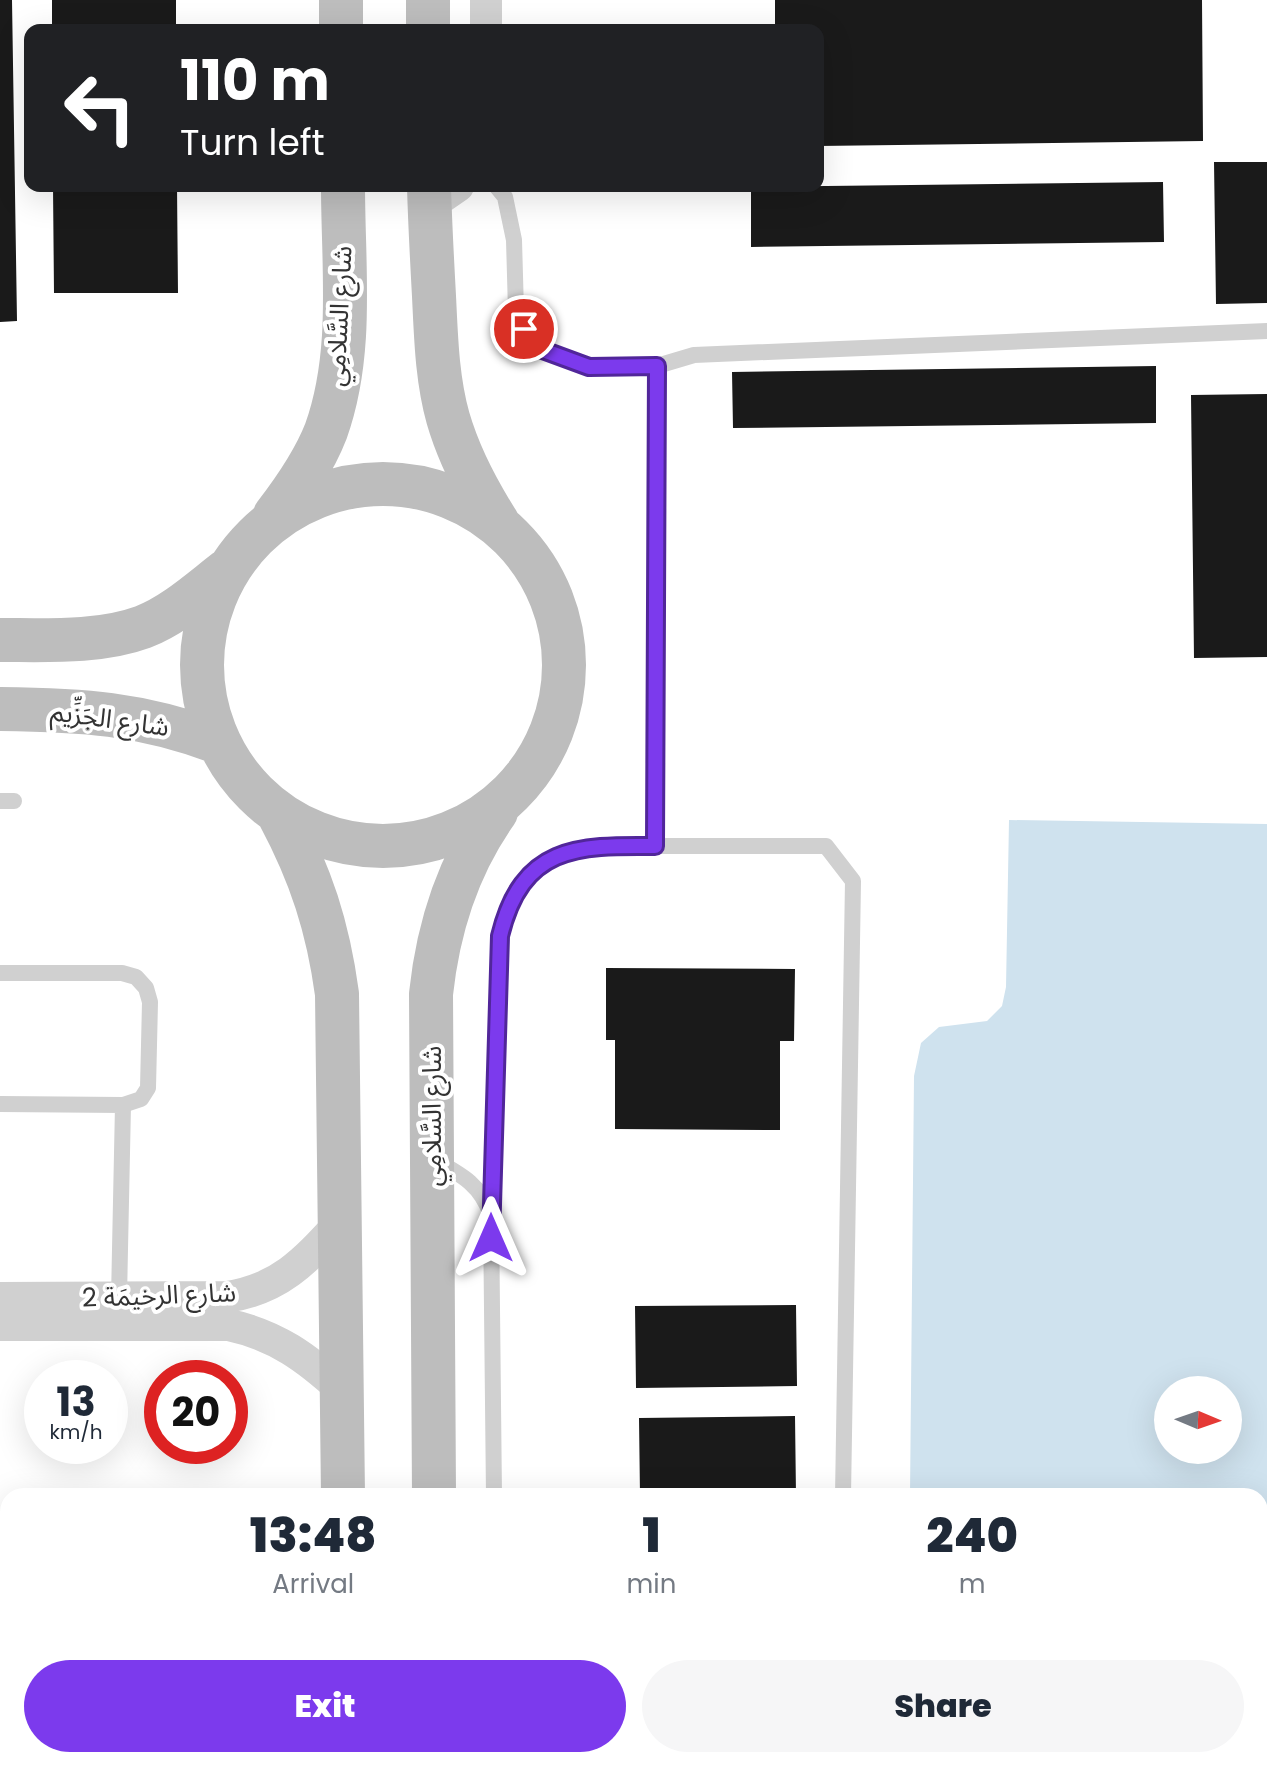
<!DOCTYPE html>
<html lang="en">
<head>
<meta charset="utf-8">
<style>
	body { margin:0; font-family:Poppins,"Noto Sans Arabic",sans-serif; background:#f6f6f7; color:#1f2937; height:100vh; display:flex; flex-direction:column; font-size:30px; white-space:nowrap }
	* { box-sizing:border-box; margin:0 }
	p { font-size:26px; color:#747a83 }
	.icon { flex:none; width:44px; height:44px; fill:none; stroke:currentColor; stroke-width:2; stroke-linecap:round; stroke-linejoin:round }
	.map { position:relative; flex:1; overflow:hidden }
	.drawer { position:absolute; left:0px; top:1488px; width:1268px; height:280px; display:flex; flex-direction:column; background:#fff; border-radius:24px 24px 0 0; box-shadow:0 8px 32px #0002 }
	.drawer>* { flex:none }
	.guide { position:absolute; left:24px; top:24px; width:800px; height:168px; border-radius:16px; box-shadow:0 8px 32px #0002; background:#202124; color:#fff; overflow:hidden }
	.needle { width:52px; rotate:92deg }
	.fabs { position:absolute; left:1154px; top:1376px; display:grid; gap:16px }
	.fabs a { display:grid; place-items:center; width:88px; height:88px; border-radius:50%; background:#fff; box-shadow:0 8px 32px #0002; font-size:40px }
	.speed { position:absolute; left:24px; top:1360px; display:flex; gap:16px; font-size:40px; font-weight:700; text-align:center }
	.speed>* { display:grid; place-content:center; width:104px; height:104px; border-radius:50%; background:#fff; box-shadow:0 8px 32px #0002; line-height:1 }
	.speed small { font-size:20px; font-weight:400 }
	.speed .limit { border:12px solid #d22; background:#fff; color:#111 }
	.pin { position:absolute; display:grid; place-items:center; width:68px; height:68px; color:#fff; margin:-34px; border:4px solid #fff; border-radius:50%; box-shadow:0 2px 8px #0007 }
	.me { position:absolute; width:88px; margin:-44px; rotate:0deg; stroke-linejoin:round; filter:drop-shadow(0 0 6px #0008) }
	.turn { display:flex; align-items:center; gap:28px; height:168px; padding:0 24px; font-size:36px }
	.turn .icon { width:104px; height:104px; stroke-width:2.5 }
	.turn b { display:block; font-size:56px; line-height:68px }
	.eta { display:flex; justify-content:space-evenly; align-items:center; height:136px; text-align:center }
	.eta b { font-size:48px; font-weight:800; line-height:56px }
	.action { display:flex; gap:16px; margin-top:auto; padding:16px 24px }
	.action a { flex:1; height:92px; border-radius:48px; background:#7c3aed; color:#fff; font-size:32px; font-weight:800; line-height:92px; text-align:center }
	.action a+a { background:#f6f6f7; color:#1f2937 }
	.map>svg:first-child { display:block }
	.water { fill:#cfe2ee; fill-rule:evenodd }
	.building { fill:#1a1a1a }
	.lines { fill:none; stroke-linecap:round; stroke-linejoin:round }
	.lane { stroke:#d0d0d0; stroke-width:16 }
	.street { stroke:#d0d0d0; stroke-width:32 }
	.secondary { stroke:#bdbdbd; stroke-width:44 }
	.route-casing { stroke:#51269a; stroke-width:20 }
	.route { stroke:#7c3aed; stroke-width:14 }
	.labels { text-anchor:middle; stroke-width:8; stroke-linejoin:round; paint-order:stroke }
	.street-label { font-size:26px; fill:#333; stroke:#fff }
</style>
</head>
<body>
<div class="map">
<svg width="1267" height="1768" viewBox="0 0 1267 1768">
	<rect width="100%" height="100%" fill="#fff"/>
	<!-- water -->
	<path class="water" d="M1009,820L1267,824V1768H908V1760H1260V1496H910L914,1076L921,1043L939,1027L987,1021L1002,1006L1006,987ZM1168,1390H1228V1450H1168Z"/>
	<!-- building -->
	<path class="building" d="M0,0H12L17,321L0,322Z
		M52,0H176V30H52Z
		M775,0H1202L1203,141L818,146V30H775Z
		M1214,162H1267V303L1216,304Z
		M1163,182L1164,242L751,247V187Z
		M53,186H177L178,293H54Z
		M1156,366V423L733,428L732,372Z
		M1267,394V657L1194,658L1191,395Z
		M606,968L795,969L794,1041H780V1130L615,1129V1040H606Z
		M796,1305L797,1386L636,1388L635,1306Z
		M795,1416L796,1496H640L639,1418Z"/>
	<g class="lines">
		<!-- lane -->
		<path class="lane" d="M496,186L505,197L514,240L516,311L532,346L589,367L657,366
			M0,801H14
			M655,846L657,366L694,355L1267,331
			M0,973H122L136,977L146,988L150,1002L148,1088L141,1099L123,1105L0,1104
			M435,1160C462,1175 481,1185 491,1215L494,1496
			M491,1215L500,936C513,882 540,857 594,846H826L853,881L843,1496
			M119,1298L123,1105
			M0,1756H8
			M39,1760L49,1768
			M495,1760V1768
			M279,1768L280,1760
			M840,1768V1760"/>
		<!-- street -->
		<path class="street" d="M486,0V30
			M429,206L458,186
			M0,1298L227,1297C280,1289 305,1261 340,1223
			M0,1325H229C276,1335 307,1358 342,1390"/>
		<!-- secondary -->
		<path class="secondary" d="M341,0V30
			M428,0V30
			M429,186C430,223 432,260 434,296C436,337 437,379 448,418C459,456 477,490 498,523
			M202 665a181 181 0 1 1 362 0a181 181 0 1 1-362 0Z
			M275,515C295,489 314,462 326,431C354,353 343,267 343,186
			M0,640C46,640 100,643 143,627C174,615 200,591 226,571
			M0,709C83,710 139,713 218,742
			M279,815C311,875 328,927 337,994L343,1496
			M434,1496L431,994C438,928 457,867 496,812
			M345,1760V1768
			M436,1760V1768"/>
	</g>
	<g class="lines">
		<!-- route casing -->
		<g class="route-casing">
			<path id="route" d="M491,1238L500,936C522,846 576,845 655,846L657,366L589,367L532,346L524,329"/>
		</g>
		<!-- route -->
		<use href="#route" class="route"/>
	</g>
	<g class="labels">
		<!-- street labels -->
		<g class="street-label">
			<text transform="translate(339 316) rotate(-87)" y="9">شارع السَّلامِي</text>
			<text transform="translate(110 719) rotate(8)" y="9">شارع الجَزِّيم</text>
			<text transform="translate(432 1116) rotate(-90)" y="9">شارع السَّلامِي</text>
			<text transform="translate(159 1295) rotate(-2)" y="9">شارع الرخيمَة 2</text>
		</g>
	</g>
</svg>
<div class="fabs">
<a><svg class="needle" viewBox="-14 -14 28 28"><path d="M0-13l5 13h-10z" fill="#e53935"/><path d="M0 13l5-13h-10z" fill="#747a83"/></svg></a>
</div>
<div class="speed"><div>13<small>km/h</small></div><div class="limit">20</div></div>
<div class="pin" style="left:524px;top:329px;background:#d93025"><svg class="icon" aria-label="arrive" viewBox="0 0 24 24"><path d="M6 21V4h12l-3 4 3 4H6"/></svg></div>
<svg class="me" style="left:491px;top:1238px" viewBox="-20 -20 40 40"><path d="M0-17L14 15 0 8-14 15z" fill="#7c3aed" stroke="#fff" stroke-width="4"/></svg>
<div class="guide">
<div class="turn"><svg class="icon" aria-label="left" viewBox="0 0 24 24"><path d="M17 20v-9H6M10 6l-5 5 5 5"/></svg><div><b>110 m</b>Turn left</div></div>
</div>
<section class="drawer">
<div class="eta">
<div><b>13:48</b><p>Arrival</p></div>
<div><b>1</b><p>min</p></div>
<div><b>240</b><p>m</p></div>
</div>
<div class="action"><a>Exit</a><a>Share</a></div>
</section>
</div>
</body>
</html>
